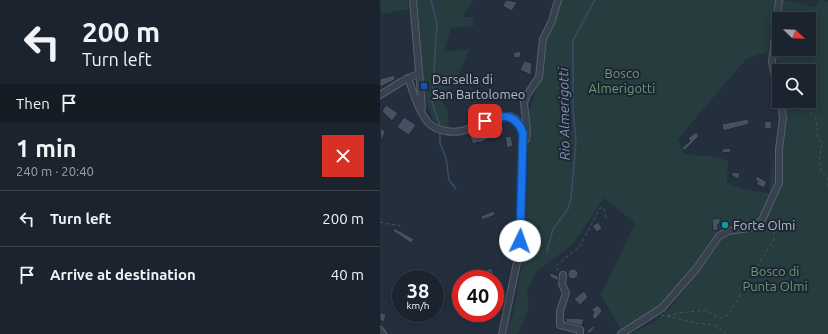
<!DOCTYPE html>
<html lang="en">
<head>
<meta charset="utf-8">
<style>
	body { margin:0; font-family:Ubuntu,sans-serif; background:#282f3a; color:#f1f3f6; height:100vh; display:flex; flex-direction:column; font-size:15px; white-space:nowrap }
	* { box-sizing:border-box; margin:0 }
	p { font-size:13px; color:#a0a4aa }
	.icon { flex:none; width:22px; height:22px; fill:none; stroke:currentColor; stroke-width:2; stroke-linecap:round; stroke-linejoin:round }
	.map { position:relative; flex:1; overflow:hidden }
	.panel { display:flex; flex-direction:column; background:#1b232e; width:380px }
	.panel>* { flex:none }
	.top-card { background:#1b232e; color:#f1f3f6; overflow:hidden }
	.needle { width:26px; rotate:113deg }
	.fabs { position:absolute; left:392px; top:12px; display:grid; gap:8px }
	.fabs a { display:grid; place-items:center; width:44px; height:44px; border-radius:0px; background:#1b232e; box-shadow:0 2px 10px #0003,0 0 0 1px #39404a; font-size:20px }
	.speed { position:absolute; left:12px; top:270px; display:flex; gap:8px; font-size:20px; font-weight:700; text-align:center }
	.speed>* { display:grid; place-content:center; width:52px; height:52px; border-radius:50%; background:#1b232e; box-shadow:0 2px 10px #0003,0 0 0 1px #39404a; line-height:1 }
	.speed small { font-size:10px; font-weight:400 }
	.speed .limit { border:6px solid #d22; background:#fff; color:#111 }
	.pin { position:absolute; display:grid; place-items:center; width:34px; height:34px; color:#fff; margin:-17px; border-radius:8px; box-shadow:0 2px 6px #0006 }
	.me { position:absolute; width:44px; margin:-22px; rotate:3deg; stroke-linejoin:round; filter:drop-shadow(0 0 3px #0008) }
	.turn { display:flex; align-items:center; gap:14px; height:84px; padding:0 16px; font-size:18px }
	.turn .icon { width:52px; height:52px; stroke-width:2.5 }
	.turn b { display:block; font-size:28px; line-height:34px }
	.then { display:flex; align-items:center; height:38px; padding:0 16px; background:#0003; gap:8px; font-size:15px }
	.round { display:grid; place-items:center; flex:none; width:42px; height:42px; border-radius:0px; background:#282f3a }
	.headline { display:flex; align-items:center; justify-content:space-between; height:68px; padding:0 16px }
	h1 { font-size:24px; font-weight:700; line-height:30px }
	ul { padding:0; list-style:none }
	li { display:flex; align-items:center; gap:12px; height:56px; padding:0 16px; border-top:1px solid #39404a }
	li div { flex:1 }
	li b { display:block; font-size:15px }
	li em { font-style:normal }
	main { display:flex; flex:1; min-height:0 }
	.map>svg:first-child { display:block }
	.green { fill:#263c3f }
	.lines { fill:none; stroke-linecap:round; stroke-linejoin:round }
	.stream { stroke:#394c67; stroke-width:1.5 }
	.building { fill:#455162; stroke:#1f2835 }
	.minor-casing { stroke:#565f6c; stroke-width:8 }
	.path { stroke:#44595c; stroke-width:1; stroke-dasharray:3 3; stroke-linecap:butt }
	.minor { stroke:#38414e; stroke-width:6 }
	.route-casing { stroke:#114b97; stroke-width:10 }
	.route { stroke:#1a73e8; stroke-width:7 }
	.transit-dot { fill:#1a4fb4; stroke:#1d2633; stroke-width:1.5 }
	.culture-dot { fill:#0f9aa8; stroke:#1d2633; stroke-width:1.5 }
	.labels { text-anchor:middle; stroke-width:4; stroke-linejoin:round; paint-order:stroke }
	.park-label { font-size:13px; fill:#6b9a76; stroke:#1d2633 }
	.poi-label { font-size:13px; fill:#b4bcc9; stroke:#1d2633; text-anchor:start }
	.water-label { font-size:14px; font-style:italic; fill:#7c92b1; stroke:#1d2633 }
</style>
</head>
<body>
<main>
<section class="panel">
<div class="top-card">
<div class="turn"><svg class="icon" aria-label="left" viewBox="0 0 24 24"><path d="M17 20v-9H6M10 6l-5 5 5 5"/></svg><div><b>200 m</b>Turn left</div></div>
<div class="then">Then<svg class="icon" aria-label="arrive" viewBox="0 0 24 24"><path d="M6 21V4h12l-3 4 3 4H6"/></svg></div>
</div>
<div class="headline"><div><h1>1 min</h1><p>240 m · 20:40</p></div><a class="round" style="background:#d93025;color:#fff"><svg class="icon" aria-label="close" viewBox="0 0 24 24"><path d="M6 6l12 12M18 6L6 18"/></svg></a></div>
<ul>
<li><svg class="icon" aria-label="left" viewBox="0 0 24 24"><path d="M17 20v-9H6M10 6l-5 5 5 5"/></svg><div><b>Turn left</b></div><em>200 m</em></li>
<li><svg class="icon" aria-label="arrive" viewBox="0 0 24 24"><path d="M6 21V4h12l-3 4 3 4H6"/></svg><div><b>Arrive at destination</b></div><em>40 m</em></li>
</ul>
</section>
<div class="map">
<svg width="448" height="334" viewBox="0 0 448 334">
	<rect width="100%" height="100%" fill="#242f3e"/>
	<!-- green -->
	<path class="green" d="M0,0H27L29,9L1,14Z
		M37,0H94L85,12L83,17H92L94,26L71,28L64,52L90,49L74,84L59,97L67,109L69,129C63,127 57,125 53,119C41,98 40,28 37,0Z
		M181,0H396L387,52L367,58L298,139L304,154L336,157L348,161L347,183L367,190L389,193L393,156L395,180L387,203L376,221L365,226L344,230L332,237L318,260L290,294L274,310L241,330L221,295L255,223L224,198L193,244L156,272L147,290L149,307L138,334H126L134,311L146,240L149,112L162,73L167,37L179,8Z
		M403,0L435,7L440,0L448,2V334H250L277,320L289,309L328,259L342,238L350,234L374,231L384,223L403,186V153L407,120L406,101H429V71H399V74L397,55L399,31V49H429V19H401Z"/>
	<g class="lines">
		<!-- stream -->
		<path class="stream" d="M51,0L57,24L52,102L60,126
			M60,132V143L66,158L69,180L76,189
			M167,251L173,229L188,209L191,199L196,142L193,108V40L215,0"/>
	</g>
	<!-- building -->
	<path class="building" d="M126,0L137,2L132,11L124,7L123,5Z
		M140,51L141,57L134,58L133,53Z
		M144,61L152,63L151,75L140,70Z
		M14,75L15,80L0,87V79Z
		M129,90L132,95L122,101L119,96Z
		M6,105L18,113L12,121L2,111Z
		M24,117L36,125L29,135L17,127Z
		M368,119L369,124L343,131L342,124Z
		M385,121L392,122L391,129L384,128Z
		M122,125L124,130L100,143L99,142L93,144L90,137L96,135L94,132L100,129L103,134Z
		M0,128L4,130L5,133L1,141Z
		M316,132L319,136L304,151L302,148L310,141L308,138Z
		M131,136L133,146L127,148L125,137Z
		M350,148L351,152L342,153V149Z
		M352,172L360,173L359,179L352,176Z
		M377,176L387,182L384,188L376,184L378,181L375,180Z
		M114,211L115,215L102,220L101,216Z
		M340,218V224H338V230L333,231L332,219Z
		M218,222L222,228L217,232L212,226Z
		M14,228L34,239L31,243L13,231Z
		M111,268L114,275L111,277L106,275L96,279L94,275Z
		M188 274a5 5 0 1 1 10 0a5 5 0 1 1-10 0Z
		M171,273L178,276V281L169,276Z
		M23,274L35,279H21Z
		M204,291L208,297L200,305L194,299Z
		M218,305L222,311L215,320L212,316L214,312L211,310Z
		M0,312L6,315L4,322L0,320Z
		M186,318L204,319L202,326L186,322Z
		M215,325L216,326L209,334L207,331Z"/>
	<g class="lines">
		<!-- minor casing -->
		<g class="minor-casing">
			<path id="minor" d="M33,0L42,107
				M28,78C33,91 40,117 51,125C59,131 72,133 81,131C106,126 143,92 143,146L139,253L122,334
				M399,93L392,62L399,0
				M0,95L21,82L38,74
				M146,139L147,130L144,103L147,95L159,77L163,39L172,21L178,0
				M183,275L182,284L186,293L180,311V325L200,330V334
				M0,330L3,334
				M241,334L282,308L316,269L339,236L349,231L375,227L382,220L399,183V150L403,118L401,101"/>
		</g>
		<!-- path -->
		<path class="path" d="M417,101L420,102L436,118L438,138L442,143C440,157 435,169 448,178V188
			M0,222C8,225 16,224 24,227
			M178,271L176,267L178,264L200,246L220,208H224L226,218
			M281,315L316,323L334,325L347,334
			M288,316L299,313L326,310L339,318L348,315L394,239V224L388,221"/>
		<!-- minor -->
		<use href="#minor" class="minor"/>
	</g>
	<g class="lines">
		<!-- route casing -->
		<g class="route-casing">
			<path id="route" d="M105,121C121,114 136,113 143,133L140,241"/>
		</g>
		<!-- route -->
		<use href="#route" class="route"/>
	</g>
	<!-- markers -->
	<rect class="transit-dot" x="40" y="82" width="8" height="8" rx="2"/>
	<circle class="culture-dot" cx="345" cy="225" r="4"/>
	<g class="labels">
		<!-- park labels -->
		<g class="park-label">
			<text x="242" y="78">Bosco<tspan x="242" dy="15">Almerigotti</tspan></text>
			<text x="395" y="276">Bosco di<tspan x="395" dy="15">Punta Olmi</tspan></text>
		</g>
		<!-- poi labels -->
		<g class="poi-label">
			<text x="52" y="84">Darsella di<tspan x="52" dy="15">San Bartolomeo</tspan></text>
			<text x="353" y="230">Forte Olmi</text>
		</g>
		<!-- water labels -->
		<g class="water-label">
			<text transform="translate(184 114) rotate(-91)" y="5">Rio Almerigotti</text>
		</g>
	</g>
</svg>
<div class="fabs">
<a><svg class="needle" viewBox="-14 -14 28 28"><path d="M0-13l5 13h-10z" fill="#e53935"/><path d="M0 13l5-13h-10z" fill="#a0a4aa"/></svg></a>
<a><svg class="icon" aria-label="search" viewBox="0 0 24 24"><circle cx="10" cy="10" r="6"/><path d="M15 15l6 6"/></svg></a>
</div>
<div class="speed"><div>38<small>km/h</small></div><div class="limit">40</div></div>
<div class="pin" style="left:105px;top:121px;background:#d93025"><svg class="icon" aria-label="arrive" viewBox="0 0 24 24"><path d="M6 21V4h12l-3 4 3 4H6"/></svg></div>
<svg class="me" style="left:140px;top:241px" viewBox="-20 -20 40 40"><circle r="19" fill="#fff"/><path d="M0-13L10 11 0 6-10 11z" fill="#1a73e8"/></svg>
</div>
</main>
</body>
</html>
